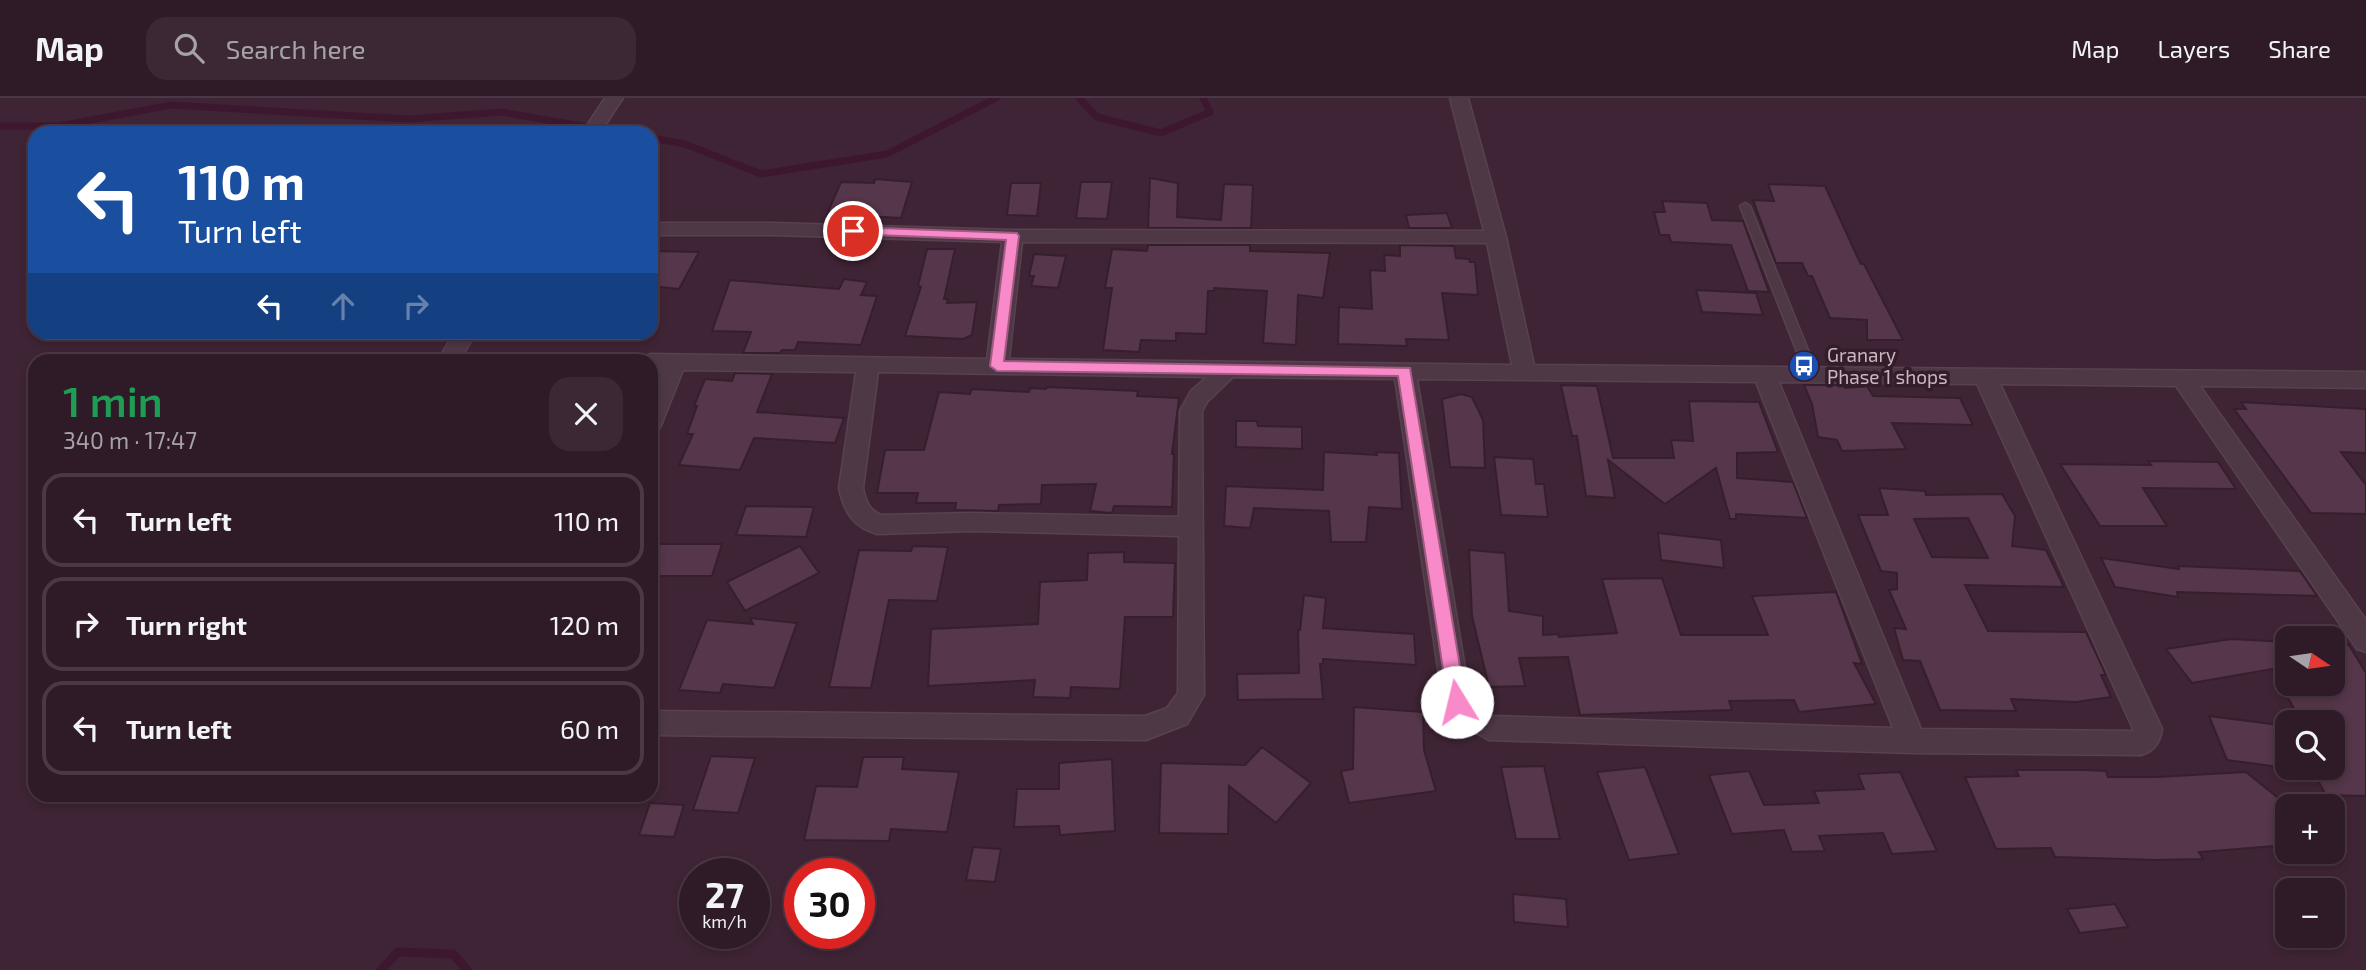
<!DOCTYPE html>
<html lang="en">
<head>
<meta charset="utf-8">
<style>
	body { margin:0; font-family:"Exo 2",sans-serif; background:#3b2834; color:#f1f3f6; height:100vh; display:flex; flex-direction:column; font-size:26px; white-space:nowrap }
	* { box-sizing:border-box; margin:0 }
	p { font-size:23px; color:#a7a1a8 }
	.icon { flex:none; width:38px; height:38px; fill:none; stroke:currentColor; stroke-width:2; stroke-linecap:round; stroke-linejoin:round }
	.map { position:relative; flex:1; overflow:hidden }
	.drawer { position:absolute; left:28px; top:256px; width:630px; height:448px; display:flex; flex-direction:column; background:#2f1b28; border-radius:21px; box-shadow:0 4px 10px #0003,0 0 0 2px #4a3945 }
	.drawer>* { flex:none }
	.hud { position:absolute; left:28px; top:28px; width:630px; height:214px; border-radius:21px; box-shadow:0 4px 10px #0003,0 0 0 2px #4a3945; background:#1a4fa0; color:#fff; overflow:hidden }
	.needle { width:46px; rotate:103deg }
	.tools { position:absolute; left:2275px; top:528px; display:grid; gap:14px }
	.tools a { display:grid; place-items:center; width:70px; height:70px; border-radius:14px; background:#2f1b28; box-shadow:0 4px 10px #0003,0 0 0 2px #4a3945; font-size:35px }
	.speed { position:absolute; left:679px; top:760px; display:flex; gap:14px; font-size:35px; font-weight:700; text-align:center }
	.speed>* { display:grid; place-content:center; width:91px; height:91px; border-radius:50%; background:#2f1b28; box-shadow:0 4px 10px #0003,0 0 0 2px #4a3945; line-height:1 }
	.speed small { font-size:18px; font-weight:400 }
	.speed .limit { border:10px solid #d22; background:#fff; color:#111 }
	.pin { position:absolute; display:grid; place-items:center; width:60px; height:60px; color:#fff; margin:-30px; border:4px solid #fff; border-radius:50%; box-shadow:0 2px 7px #0007 }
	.me { position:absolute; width:77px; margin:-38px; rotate:351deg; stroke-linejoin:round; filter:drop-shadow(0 0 5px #0008) }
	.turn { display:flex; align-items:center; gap:24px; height:147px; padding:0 35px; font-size:32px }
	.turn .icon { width:91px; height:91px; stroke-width:2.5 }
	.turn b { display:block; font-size:49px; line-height:60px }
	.lanes { display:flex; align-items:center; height:66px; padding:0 35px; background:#0003; justify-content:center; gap:35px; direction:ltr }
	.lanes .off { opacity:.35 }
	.round { display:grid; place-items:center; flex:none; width:74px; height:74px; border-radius:21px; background:#3b2834 }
	.head { display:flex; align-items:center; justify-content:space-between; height:119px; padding:0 35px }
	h1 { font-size:42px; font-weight:600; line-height:52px; color:#1e9e55 }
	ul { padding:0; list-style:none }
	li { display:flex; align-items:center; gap:21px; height:94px; margin:0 14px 10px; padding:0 21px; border:4px solid #4a3945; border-radius:21px }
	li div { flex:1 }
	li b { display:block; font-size:26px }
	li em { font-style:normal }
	header { display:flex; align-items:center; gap:42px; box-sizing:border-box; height:98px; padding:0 35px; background:#2f1b28; border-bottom:2px solid #4a3945 }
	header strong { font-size:33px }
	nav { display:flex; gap:38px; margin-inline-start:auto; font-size:24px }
	.search { width:490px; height:63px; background:#3b2834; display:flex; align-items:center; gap:18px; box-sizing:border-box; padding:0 24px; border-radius:21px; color:#a7a1a8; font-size:26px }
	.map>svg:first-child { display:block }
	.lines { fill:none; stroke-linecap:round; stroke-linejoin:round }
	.stream-far1 { stroke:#3d172e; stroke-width:7 }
	.stream { stroke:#3d172e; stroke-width:9 }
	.building { fill:#55364a; stroke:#361f2d; stroke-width:2; fill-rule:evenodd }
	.service-casing { stroke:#58424f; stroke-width:3 }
	.minor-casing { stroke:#58424f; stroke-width:3 }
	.service { fill:#4f3846; fill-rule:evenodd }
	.minor { fill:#4f3846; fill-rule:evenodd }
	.route { fill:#f98aca; stroke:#a25a83; stroke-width:2 }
	.labels { text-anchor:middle; stroke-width:7; stroke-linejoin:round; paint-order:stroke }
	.poi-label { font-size:19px; fill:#cab5c1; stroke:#341d2b; text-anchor:start }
</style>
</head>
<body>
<header>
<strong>Map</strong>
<div class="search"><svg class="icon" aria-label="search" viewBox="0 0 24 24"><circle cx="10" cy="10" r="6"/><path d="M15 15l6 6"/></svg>Search here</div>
<nav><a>Map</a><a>Layers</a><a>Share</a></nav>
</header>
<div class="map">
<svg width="2366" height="872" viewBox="0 0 2366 872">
	<rect width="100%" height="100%" fill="#3f2435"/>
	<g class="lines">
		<!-- stream-far1 -->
		<path class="stream-far1" d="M1079,0L1097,19L1161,35L1210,14L1203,0
			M0,28H59L171,7L409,21L501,14L623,35
			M651,40L685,46L761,76L887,56L996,0"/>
		<!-- stream -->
		<path class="stream" d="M381,872L398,854L453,856L467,872"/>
	</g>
	<!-- building -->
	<path class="building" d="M1150,80L1178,85L1177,119L1221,122L1224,86L1253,87L1251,130H1148Z
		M875,81L912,84L901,120L827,116L841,84L874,85Z
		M1081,84H1112L1107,121L1076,120Z
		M1011,85H1041L1037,118L1007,117Z
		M1768,86L1825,88L1856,156L1861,166H1864L1903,242H1867V222L1830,220L1812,178H1808L1802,165H1776L1753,102L1774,103Z
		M1662,103L1707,105L1712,122L1743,123L1769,194L1748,193L1731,147L1671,144L1669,137H1660L1654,114H1665Z
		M1447,115L1452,130H1409L1406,117Z
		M1148,147H1250V153L1330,155L1323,200L1298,197L1296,247L1263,245L1267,193L1214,190V193H1208L1206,236L1176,235V243L1141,242L1139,254L1103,252L1112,190H1105L1112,151L1147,153Z
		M1400,147L1454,148L1456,160L1469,161L1470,164H1475L1478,197L1442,195L1449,242L1406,241L1407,248L1338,246L1339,209L1372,211L1370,172L1385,173L1384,157L1400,158Z
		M927,151H955L944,201H948L947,205L977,204L972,237L963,241L905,238L921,189L918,188Z
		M651,153L699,154L679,191L651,188Z
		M1034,156L1066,158L1058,190L1031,188L1034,178H1029Z
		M844,181L867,184L861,197L877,198L861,247L798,244L795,252H782L780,255H743L751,234L712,233L730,182L839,191Z
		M1696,192L1756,195L1763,217L1702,214Z
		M735,275L772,276L757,314L844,320L835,345L754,340L740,372L679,367L693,336H687L697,308H694L705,281L732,283Z
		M1561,287L1597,288L1613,360H1674L1671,342L1693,343L1689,303L1759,304L1778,354L1737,355V380L1793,384L1807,420L1736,416V421H1730L1716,370L1665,406L1608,362L1615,400L1586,398L1577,338H1572Z
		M1804,287H1844L1845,290L1867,288L1873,298L1960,300L1973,327L1892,325L1906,351L1842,353L1837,342L1818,339L1812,306Z
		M1047,289L1138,293L1137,298L1179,300L1172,356H1174L1172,409L1114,408L1112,415L1090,413L1096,386L1042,387L1041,406L999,407L998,413L955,412L956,405H916L918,395H877L885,352H924L939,294L970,296L972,291L1029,294L1030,290L1046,291Z
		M1461,296L1472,299L1483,322L1485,370L1450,369L1442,301Z
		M2241,304L2366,311V355L2341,354L2366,387V416L2311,415L2234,311H2246Z
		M1236,323H1257L1258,328L1302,329V351L1236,349Z
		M1324,354L1377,357L1376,354L1399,355L1402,411L1369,409L1366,444H1331L1329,413L1254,410L1250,430L1224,428L1226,388L1323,392Z
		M1494,359L1533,361L1536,386H1544L1548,419L1501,417Z
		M2148,363L2218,364L2236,391L2143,390L2167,428H2100L2060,366L2151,367Z
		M1879,390L1925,393L1926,397L2002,396L2015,418L2012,448L2046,452L2064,489L1965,487L1988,533L2086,534L2106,577H2101L2111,599L2076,604L2011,601L2016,613L1940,612L1920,563L1903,562L1894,530L1906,531L1889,492L1897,491V475L1881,473L1858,417H1888ZM1968,420L1988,460L1932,459L1914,421Z
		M746,408L814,409L806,439L736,437Z
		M1658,435L1721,442L1724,470L1661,462Z
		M651,446H722L712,478H651Z
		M800,448L819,475L745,513L727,484Z
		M913,448L948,449L937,503L889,502L871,590L829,589L859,452L911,453Z
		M1469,452L1505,455L1509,513L1543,518V537L1558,536L1559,539L1617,535L1602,481L1662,480L1681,537H1768L1752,498L1836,494L1862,566L1854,565L1876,606L1799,614L1794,602L1729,603L1732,612L1580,617L1568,559L1519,560L1525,588L1489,589L1472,518Z
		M1124,454V464L1175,465L1173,519H1125L1120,591L1071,589L1070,600L1033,599L1035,582L928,588L931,531L1038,526L1040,484L1087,482L1088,455Z
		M2101,460L2179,471L2178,468L2300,473L2317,498L2177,494L2178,499L2115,489Z
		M1304,497L1326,500L1323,530L1414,536L1416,567L1323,561V566H1320L1323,601L1238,602L1237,576L1299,575L1298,532H1300Z
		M750,520L797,525L774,590L723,586L720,595L679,592L707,522L753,526Z
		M2231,541L2287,544V586H2333V546L2349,547L2366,575V698L2326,697L2311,670H2333V617L2296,614L2272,571L2192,585L2166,551Z
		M1354,609L1423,614L1424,652L1436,693L1349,705L1341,673L1353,671Z
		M2209,618L2287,628V670L2227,662Z
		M1262,649L1311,685L1276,725L1229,688L1228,736L1159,735L1161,665L1245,667Z
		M711,658L755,660L738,715L693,712Z
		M863,659H904L902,671L959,674L947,734L891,731L889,743L804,742L816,688L857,689Z
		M1112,661L1115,733L1060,737L1059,728L1014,729L1017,691H1059V665Z
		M1544,668L1560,741H1516L1501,669Z
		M1645,669L1679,756L1629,762L1597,674Z
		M2016,672H2084L2106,673L2108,679H2157L2246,674L2287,707V747L2199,754L2203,761L2157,762L2055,759L2051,750L1996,751L1965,679L2019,678Z
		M1749,673L1764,707L1819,705L1814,693L1864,691L1858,676L1900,674L1937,753L1892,756L1883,735L1819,738L1825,753L1792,754L1784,732L1732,736L1709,677Z
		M650,705L684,707L674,739L639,737Z
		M973,749L1001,751L995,784L966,782Z
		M1513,796L1566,801L1568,829L1514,824Z
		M2115,806L2128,829L2080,835L2067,811Z"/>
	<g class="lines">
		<!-- service casing -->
		<g class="service-casing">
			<path id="service" d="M1745,105L1750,108L1818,277L1816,280L1812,281L1806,277L1740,108Z"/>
		</g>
		<!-- minor casing -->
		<g class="minor-casing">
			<path id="minor" d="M605,0H623L600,35H582Z
				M1450,0H1468L1506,139L1534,267L2366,274V290L2200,288L2366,522V554L2357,551L2176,288L2000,286L2162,631C2160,645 2154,653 2141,657L1912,655L1489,642L1455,623L1443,604L1395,281L1233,279L1207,304L1202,313L1204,597L1187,626L1146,642L651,637V613L1145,618L1167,610L1178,595L1179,438L972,433L877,436C853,429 844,414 839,390L856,274L683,272L662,325L659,331L651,333V297L661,272H651V262H641L643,259L651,256L987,261L1002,144L773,137H651V125H773L1013,132L1484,133ZM1022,144L1487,145L1512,267L1009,261ZM878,274L1207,279L1191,293L1180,313L1179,419L972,415L881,417C868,411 866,403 863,390ZM1417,281L1756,284L1893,630L1493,618L1475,607L1470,600ZM1779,284L1977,286L2134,633L1921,631Z
				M455,234H476L460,262H438Z"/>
		</g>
		<!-- service -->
		<use href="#service" class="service"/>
		<!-- minor -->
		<use href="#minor" class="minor"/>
	</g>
	<!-- route -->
	<path class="route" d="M853,129L1017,135L1019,138L1004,263L1410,270L1466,604L1463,609L1457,611L1451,609L1448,604L1398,278L997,273L990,268L1006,142L849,136V130Z"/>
	<!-- icons -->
	<defs>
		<g id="bus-disc" transform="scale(1.575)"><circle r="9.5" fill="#1a4fb4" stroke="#341d2b"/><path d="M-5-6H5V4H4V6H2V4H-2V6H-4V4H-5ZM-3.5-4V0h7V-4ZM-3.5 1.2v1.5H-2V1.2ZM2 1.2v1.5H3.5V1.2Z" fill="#fff"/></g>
	</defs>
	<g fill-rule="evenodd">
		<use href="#bus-disc" x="1804" y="268"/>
	</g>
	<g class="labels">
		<!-- poi labels -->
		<g class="poi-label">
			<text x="1827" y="264">Granary<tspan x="1827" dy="22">Phase 1 shops</tspan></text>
		</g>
	</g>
</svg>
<div class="tools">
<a><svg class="needle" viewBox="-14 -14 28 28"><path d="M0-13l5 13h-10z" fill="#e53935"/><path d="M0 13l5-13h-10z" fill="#a7a1a8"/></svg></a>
<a><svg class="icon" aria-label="search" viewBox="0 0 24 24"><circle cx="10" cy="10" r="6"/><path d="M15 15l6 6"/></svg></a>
<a>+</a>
<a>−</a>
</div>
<div class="speed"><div>27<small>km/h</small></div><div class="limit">30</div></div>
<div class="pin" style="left:853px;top:133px;background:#d93025"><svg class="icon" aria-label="arrive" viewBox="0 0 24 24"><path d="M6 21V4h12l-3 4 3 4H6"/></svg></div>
<svg class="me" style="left:1457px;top:604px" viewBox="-20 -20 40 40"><circle r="19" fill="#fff"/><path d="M0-13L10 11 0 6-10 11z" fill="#f98aca"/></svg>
<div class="hud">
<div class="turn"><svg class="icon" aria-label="left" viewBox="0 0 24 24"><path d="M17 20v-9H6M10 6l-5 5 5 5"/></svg><div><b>110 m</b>Turn left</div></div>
<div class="lanes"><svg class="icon" aria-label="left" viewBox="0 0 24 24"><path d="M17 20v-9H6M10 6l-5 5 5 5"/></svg><svg class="icon off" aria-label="ahead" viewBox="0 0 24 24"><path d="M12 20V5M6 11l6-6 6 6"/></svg><svg class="icon off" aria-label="right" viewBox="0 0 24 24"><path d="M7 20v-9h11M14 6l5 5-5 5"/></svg></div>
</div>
<section class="drawer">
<div class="head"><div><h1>1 min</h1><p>340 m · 17:47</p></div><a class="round"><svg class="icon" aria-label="close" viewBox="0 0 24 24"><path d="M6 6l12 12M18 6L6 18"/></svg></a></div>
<ul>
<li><svg class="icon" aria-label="left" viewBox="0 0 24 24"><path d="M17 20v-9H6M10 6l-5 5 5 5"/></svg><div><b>Turn left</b></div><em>110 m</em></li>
<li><svg class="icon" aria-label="right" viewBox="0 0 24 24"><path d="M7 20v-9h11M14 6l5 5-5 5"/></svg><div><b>Turn right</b></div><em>120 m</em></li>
<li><svg class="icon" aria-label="left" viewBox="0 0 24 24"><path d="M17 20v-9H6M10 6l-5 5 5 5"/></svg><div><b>Turn left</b></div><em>60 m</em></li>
</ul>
</section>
</div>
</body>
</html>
